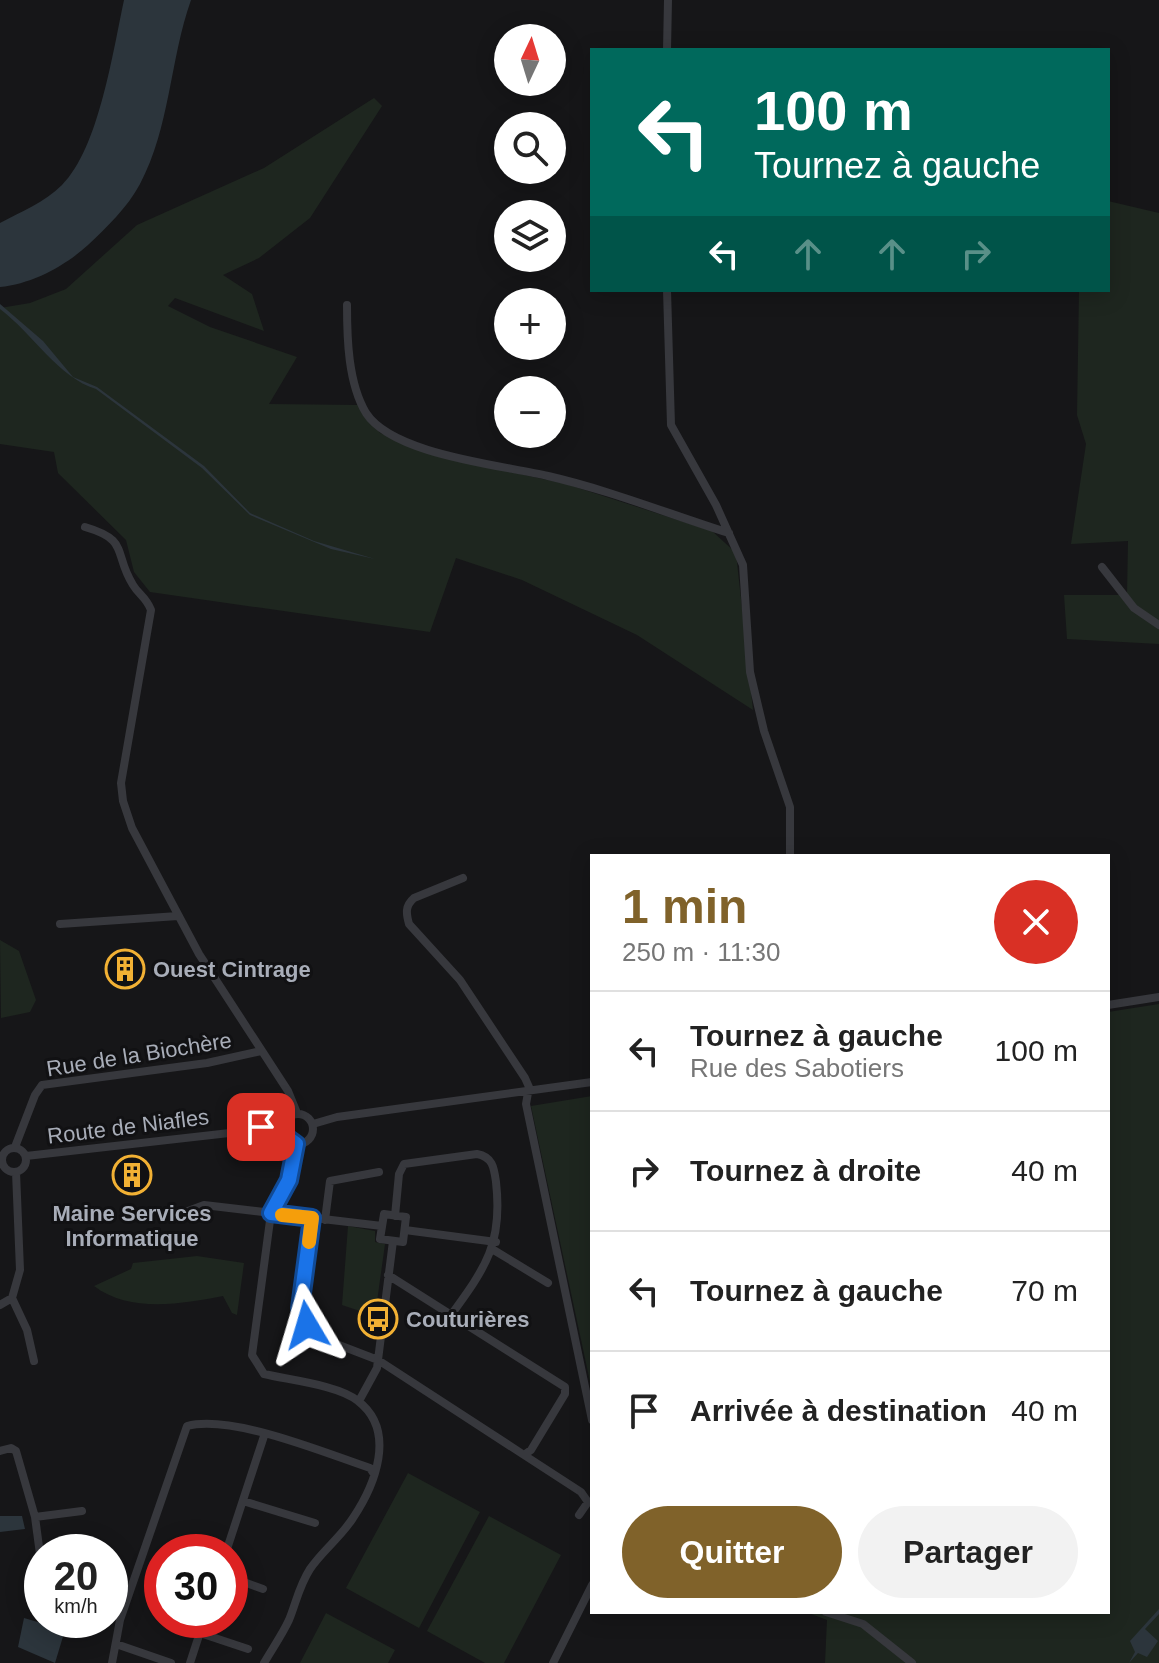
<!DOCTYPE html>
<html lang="fr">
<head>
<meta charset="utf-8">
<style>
	body { margin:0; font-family:Helvetica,sans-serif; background:#f2f2f2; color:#222; height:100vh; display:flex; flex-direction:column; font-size:30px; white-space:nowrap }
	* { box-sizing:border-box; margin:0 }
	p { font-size:26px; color:#767676 }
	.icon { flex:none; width:44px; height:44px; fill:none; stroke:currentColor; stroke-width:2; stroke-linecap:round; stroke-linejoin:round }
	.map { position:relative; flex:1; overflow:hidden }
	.sheet { position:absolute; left:590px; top:854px; width:520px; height:760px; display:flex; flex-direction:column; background:#fff; border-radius:0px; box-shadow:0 4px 20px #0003 }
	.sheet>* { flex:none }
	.guide { position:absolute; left:590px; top:48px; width:520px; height:244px; border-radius:0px; box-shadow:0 4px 20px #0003; background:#00695c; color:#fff; overflow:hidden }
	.needle { width:52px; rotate:4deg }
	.buttons { position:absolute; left:494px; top:24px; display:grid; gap:16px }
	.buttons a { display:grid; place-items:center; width:72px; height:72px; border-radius:50%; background:#fff; box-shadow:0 4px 20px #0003; font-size:40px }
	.speed { position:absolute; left:24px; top:1534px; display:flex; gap:16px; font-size:40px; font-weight:700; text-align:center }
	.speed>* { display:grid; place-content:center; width:104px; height:104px; border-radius:50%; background:#fff; box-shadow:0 4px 20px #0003; line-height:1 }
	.speed small { font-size:20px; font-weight:400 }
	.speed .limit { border:12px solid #d22; background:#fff; color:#111 }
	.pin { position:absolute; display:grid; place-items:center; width:68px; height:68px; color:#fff; margin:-34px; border-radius:16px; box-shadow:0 4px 12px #0006 }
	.me { position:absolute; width:88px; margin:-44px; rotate:353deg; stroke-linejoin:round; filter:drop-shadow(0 0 6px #0008) }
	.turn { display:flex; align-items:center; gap:28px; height:168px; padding:0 32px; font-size:36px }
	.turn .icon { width:104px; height:104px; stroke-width:2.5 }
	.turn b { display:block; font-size:56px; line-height:68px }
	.lanes { display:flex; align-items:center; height:76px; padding:0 32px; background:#0003; justify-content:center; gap:40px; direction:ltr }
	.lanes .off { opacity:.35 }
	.round { display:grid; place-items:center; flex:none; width:84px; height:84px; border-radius:42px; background:#f2f2f2 }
	.summary { display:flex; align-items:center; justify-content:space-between; height:136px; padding:0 32px }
	h1 { font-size:48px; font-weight:700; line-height:60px; color:#80622a }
	.action { display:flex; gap:16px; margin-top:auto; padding:16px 32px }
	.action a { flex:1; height:92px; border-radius:48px; background:#80622a; color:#fff; font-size:32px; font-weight:700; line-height:92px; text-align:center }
	.action a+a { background:#f2f2f2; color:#222 }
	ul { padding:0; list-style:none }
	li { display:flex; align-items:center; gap:24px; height:120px; padding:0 32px; border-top:2px solid #e0e0e0 }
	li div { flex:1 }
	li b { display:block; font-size:30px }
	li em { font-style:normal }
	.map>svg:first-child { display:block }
	.green { fill:#1e261f }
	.water { fill:#2c353c }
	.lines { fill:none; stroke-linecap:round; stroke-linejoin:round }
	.minor { stroke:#37383d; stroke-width:8 }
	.route-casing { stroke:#114b97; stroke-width:20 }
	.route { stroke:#1a73e8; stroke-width:14 }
	.slow { stroke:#f59e0b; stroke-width:14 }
	.labels { text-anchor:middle; stroke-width:6; stroke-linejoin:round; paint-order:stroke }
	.poi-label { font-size:22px; font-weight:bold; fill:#a8adb8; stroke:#111113; text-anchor:start }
	.street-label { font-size:22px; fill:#a8adb8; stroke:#111113 }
</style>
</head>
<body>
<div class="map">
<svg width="1159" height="1663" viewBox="0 0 1159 1663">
	<rect width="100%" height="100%" fill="#161618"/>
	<!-- green -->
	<path class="green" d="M374,98L382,106L310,218L259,258L223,275L252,294L264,331L175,298L168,306L210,327L297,357L269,404L358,405L380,433L449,459L566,484L712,531L736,553L753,710L637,635L522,580L456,558L430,632L150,592L134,572L126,540L58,473L54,452L0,444V308L30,303L66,289L137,225L264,168Z
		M1108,201L1159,213V644L1067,639L1064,595H1127L1128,541L1071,544L1086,444L1077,415L1079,290H1108Z
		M0,940L19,951L36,1000L30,1012L1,1018Z
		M1159,1004V1663H825L827,1620L806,1612H1108V1012Z
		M592,1096V1391L531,1106Z
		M348,1226L375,1231V1242L385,1244L375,1316L342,1305Z
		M197,1256L244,1263L237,1315L232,1313L223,1296C182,1304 129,1313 94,1286L131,1269L133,1263Z
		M408,1473L480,1512L419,1628L346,1588Z
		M489,1516L561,1555L504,1663H485L427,1631Z
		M326,1613L395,1650L388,1663H300Z"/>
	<!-- water -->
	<path class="water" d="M124,0H191C170,59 170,128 140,184C127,208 107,227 88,245C65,266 32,284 0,287V223C22,211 44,203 62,185C99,148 113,51 124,0Z
		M0,304L43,341L73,377L97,387L204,466L250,513L314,541L375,559L331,549L250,515L202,468L96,389C59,378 32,333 0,309Z
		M0,1516H22L25,1529L0,1532Z
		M1159,1609V1614L1145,1629L1158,1641L1147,1657L1138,1653L1129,1663L1135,1652L1130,1641Z
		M24,1618L65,1630L55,1663L18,1647Z"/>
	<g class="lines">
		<!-- minor -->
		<path class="minor" d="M667,50L668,0
			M667,290L671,425L716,505L743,565L750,672L764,731L790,807V856
			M347,305C347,338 348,383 366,413C393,455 502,465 548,476C609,490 669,514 729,533
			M85,527C130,540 113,553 133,585C139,595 146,597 151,610L121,783L123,801L132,828L199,954L288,1091L297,1113
			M1102,567L1134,608L1159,625
			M463,878L414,898C405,906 406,913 409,924L460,980L525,1078L529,1087L526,1104L592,1420
			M60,924L178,916
			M1108,1005L1159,997
			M283 1129a15 15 0 1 1 30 0a15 15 0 1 1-30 0Z
			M313,1124L337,1117L592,1082
			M15,1147L35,1095L42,1085L207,1063L261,1051
			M2 1160a12 12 0 1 1 24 0a12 12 0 1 1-24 0Z
			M26,1156L283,1127
			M16,1172L20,1270L12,1298L27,1330L34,1361
			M188,1211L204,1205L382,1226
			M384,1214L406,1217L403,1242L380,1239Z
			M395,1216L399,1174L404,1164L477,1154C493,1157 494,1168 496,1182C503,1243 486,1267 451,1315
			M312,1218L300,1308L313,1335L378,1360L524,1455L531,1450L565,1394V1387L388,1275
			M325,1220L330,1181L379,1172
			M405,1230L496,1242
			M492,1249L548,1283
			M0,1305L12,1298
			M359,1401L377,1368L393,1241
			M0,1451L11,1448L16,1451L35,1517L42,1569
			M524,1455L581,1492L588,1502L579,1515
			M243,1501L315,1523
			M35,1517L82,1511
			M226,1552L265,1433
			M230,1577L263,1589
			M826,1612L863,1624L912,1663
			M200,1633L248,1649
			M116,1644L171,1663
			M112,1663L120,1620L187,1426C232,1414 325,1453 370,1468L374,1474
			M190,1663L204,1620
			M264,1663C272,1649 282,1635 289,1620C296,1603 299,1586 310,1569C322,1551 341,1537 353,1518C375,1485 397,1431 358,1401C339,1385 289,1380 264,1374L252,1355L271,1213L289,1180L296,1144
			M553,1663L592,1585"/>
	</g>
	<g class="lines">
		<!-- route casing -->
		<g class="route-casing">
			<path id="route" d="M261,1127H283L285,1136L296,1144L289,1180L271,1213L312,1218L300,1308L307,1325"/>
		</g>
		<!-- route -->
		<use href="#route" class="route"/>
		<!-- slow -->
		<path class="slow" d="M282,1215L312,1218L309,1242"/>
	</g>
	<!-- icons -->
	<defs>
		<g id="building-ring" transform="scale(2)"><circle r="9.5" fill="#111113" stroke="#f2b134" stroke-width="1.5"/><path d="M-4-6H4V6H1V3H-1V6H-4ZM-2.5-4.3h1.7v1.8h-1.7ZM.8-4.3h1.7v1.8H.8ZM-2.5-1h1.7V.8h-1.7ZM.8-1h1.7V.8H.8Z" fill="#f2b134"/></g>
		<g id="bus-ring" transform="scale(2)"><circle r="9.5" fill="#111113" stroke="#f2b134" stroke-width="1.5"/><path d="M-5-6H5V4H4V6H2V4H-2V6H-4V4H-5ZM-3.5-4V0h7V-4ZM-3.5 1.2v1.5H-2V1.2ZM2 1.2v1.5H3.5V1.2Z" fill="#f2b134"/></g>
	</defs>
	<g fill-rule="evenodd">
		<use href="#building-ring" x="125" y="969"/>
		<use href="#building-ring" x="132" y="1175"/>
		<use href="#bus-ring" x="378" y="1319"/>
	</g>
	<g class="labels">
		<!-- poi labels -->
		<g class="poi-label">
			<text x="153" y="977">Ouest Cintrage</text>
			<text x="132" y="1221" text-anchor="middle">Maine Services<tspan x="132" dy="25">Informatique</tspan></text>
			<text x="406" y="1327">Couturières</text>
		</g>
		<!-- street labels -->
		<g class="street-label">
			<text transform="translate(139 1054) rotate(-9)" y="8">Rue de la Biochère</text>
			<text transform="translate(128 1126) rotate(-7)" y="8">Route de Niafles</text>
		</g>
	</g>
</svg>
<div class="buttons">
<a><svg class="needle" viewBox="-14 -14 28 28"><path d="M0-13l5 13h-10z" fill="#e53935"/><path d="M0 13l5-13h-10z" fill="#767676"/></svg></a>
<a><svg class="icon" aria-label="search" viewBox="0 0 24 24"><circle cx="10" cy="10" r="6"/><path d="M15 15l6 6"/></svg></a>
<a><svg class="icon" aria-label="layers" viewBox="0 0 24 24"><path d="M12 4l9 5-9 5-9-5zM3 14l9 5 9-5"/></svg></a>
<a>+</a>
<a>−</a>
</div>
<div class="speed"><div>20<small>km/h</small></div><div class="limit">30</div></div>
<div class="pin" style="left:261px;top:1127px;background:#d93025"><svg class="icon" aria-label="arrive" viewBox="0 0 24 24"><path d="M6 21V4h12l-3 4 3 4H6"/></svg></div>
<svg class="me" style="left:307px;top:1325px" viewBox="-20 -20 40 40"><path d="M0-17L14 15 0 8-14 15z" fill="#1a73e8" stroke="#fff" stroke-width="4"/></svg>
<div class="guide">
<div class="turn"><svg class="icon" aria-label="left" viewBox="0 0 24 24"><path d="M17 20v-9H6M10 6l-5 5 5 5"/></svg><div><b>100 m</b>Tournez à gauche</div></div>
<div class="lanes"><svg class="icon" aria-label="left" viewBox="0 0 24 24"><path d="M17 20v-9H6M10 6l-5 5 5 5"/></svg><svg class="icon off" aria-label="ahead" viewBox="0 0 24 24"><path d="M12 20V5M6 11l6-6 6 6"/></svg><svg class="icon off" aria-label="ahead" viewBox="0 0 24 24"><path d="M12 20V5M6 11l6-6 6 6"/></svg><svg class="icon off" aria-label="right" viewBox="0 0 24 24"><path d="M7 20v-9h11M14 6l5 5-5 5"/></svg></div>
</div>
<section class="sheet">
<div class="summary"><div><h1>1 min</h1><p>250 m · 11:30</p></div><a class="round" style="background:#d93025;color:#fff"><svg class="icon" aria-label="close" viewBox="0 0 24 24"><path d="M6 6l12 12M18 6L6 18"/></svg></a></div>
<ul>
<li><svg class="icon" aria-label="left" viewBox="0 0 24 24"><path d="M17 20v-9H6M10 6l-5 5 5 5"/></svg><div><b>Tournez à gauche</b><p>Rue des Sabotiers</p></div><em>100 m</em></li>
<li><svg class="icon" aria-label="right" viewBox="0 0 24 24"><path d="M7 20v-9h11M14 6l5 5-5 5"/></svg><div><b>Tournez à droite</b></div><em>40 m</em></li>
<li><svg class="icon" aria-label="left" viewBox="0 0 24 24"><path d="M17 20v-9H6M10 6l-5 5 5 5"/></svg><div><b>Tournez à gauche</b></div><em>70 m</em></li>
<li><svg class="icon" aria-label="arrive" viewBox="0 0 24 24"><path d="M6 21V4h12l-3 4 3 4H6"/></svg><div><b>Arrivée à destination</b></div><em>40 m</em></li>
</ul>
<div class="action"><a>Quitter</a><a>Partager</a></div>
</section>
</div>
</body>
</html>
